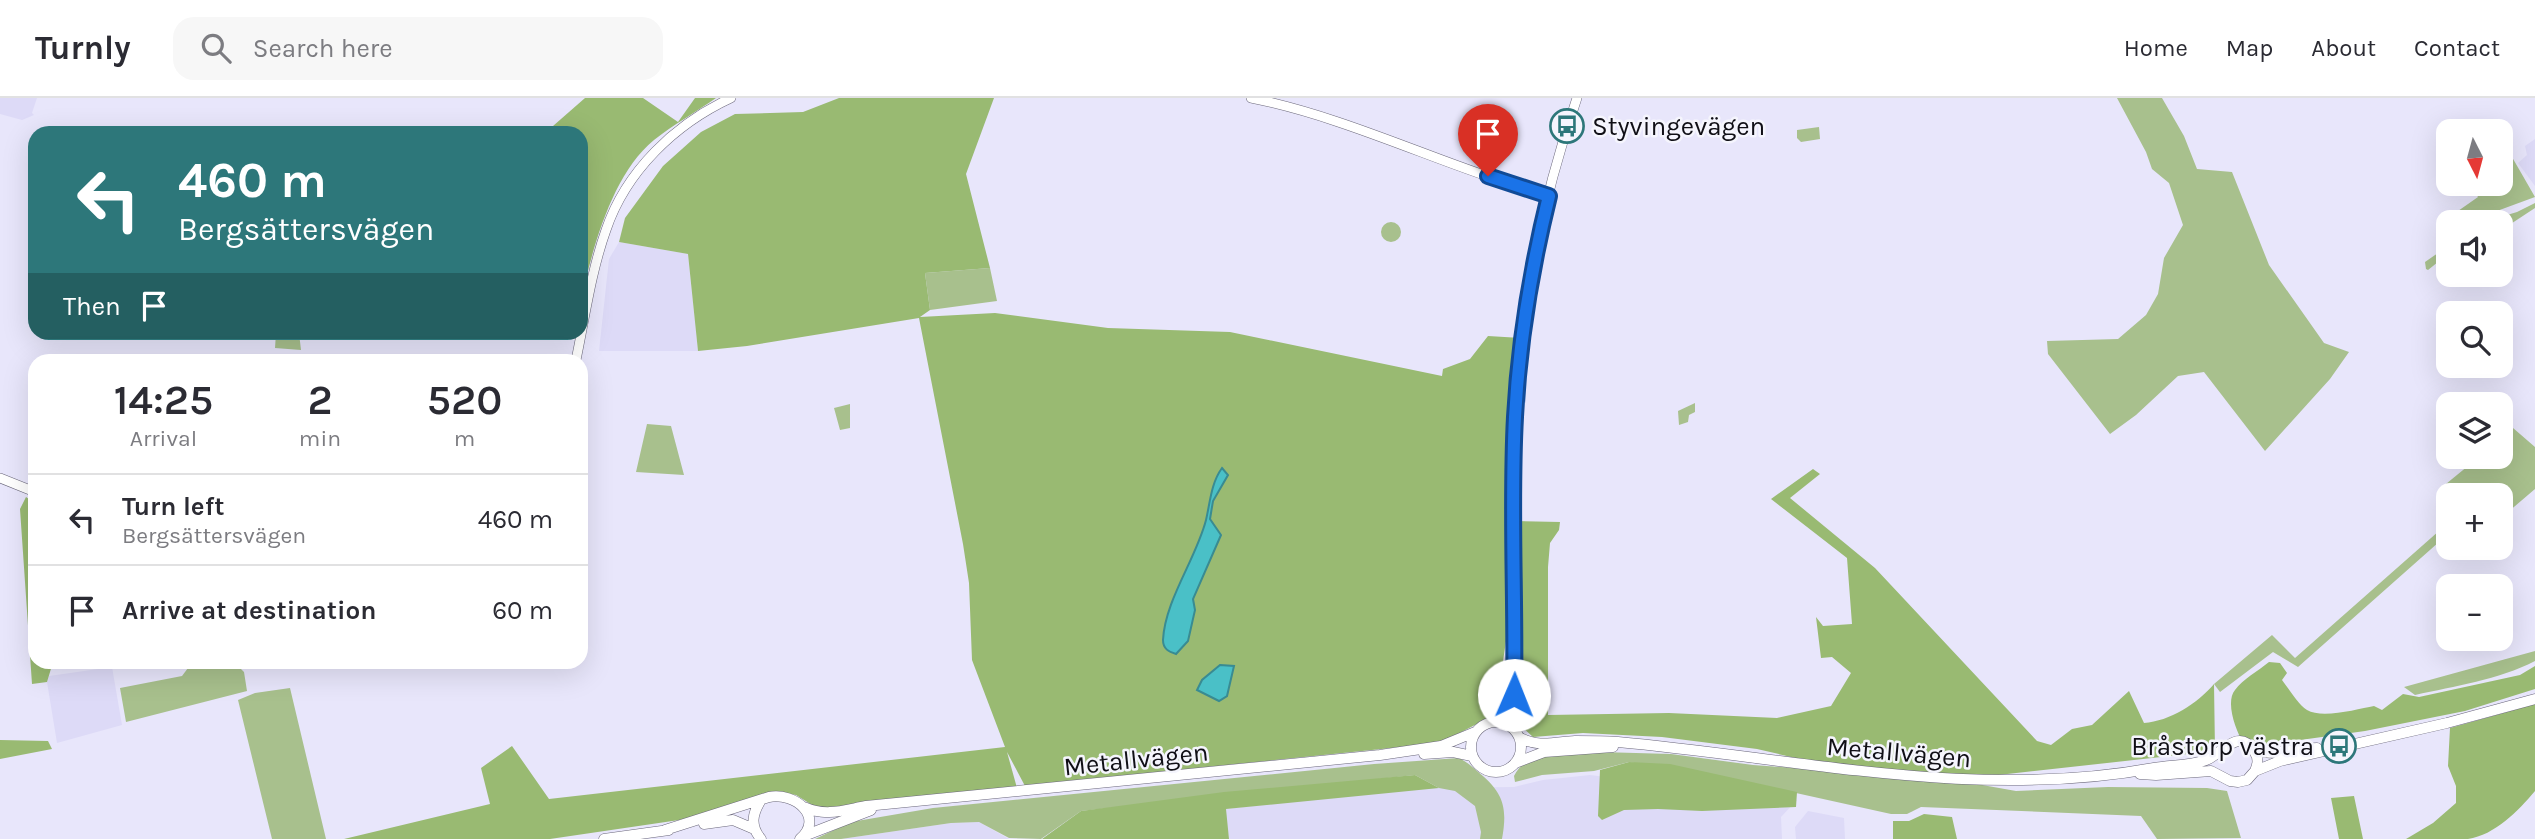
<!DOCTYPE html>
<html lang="en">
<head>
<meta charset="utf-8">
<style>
	body { margin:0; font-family:Karla,sans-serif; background:#f7f7f7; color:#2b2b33; height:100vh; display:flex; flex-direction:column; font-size:26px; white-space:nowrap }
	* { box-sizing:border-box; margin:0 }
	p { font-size:23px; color:#7c7c81 }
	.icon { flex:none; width:38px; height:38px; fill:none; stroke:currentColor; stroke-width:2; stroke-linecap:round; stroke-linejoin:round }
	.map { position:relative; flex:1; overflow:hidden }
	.details { position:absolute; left:28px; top:256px; width:560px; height:315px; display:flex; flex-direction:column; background:#fff; border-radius:21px; box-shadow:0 7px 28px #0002 }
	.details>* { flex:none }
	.guide { position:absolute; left:28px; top:28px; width:560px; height:214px; border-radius:21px; box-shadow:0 7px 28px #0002; background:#2d777a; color:#fff; overflow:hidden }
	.needle { width:46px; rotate:174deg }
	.tools { position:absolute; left:2436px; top:21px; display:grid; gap:14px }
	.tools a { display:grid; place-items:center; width:77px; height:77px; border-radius:14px; background:#fff; box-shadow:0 7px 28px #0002; font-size:35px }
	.pin { position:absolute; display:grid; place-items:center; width:60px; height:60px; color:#fff; margin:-72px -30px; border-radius:50% 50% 50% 0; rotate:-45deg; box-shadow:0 0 7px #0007 }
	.pin .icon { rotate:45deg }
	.me { position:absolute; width:77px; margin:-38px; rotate:1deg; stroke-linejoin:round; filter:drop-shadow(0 0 5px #0008) }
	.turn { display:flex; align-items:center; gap:24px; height:147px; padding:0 35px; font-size:32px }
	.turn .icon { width:91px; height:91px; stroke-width:2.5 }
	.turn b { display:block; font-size:49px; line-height:60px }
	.then { display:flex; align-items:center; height:66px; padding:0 35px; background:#0003; gap:14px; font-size:26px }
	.eta { display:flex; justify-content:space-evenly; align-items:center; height:119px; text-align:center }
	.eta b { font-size:42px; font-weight:600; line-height:49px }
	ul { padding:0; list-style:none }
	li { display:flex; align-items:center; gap:21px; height:91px; padding:0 35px; border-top:2px solid #e1e1e2 }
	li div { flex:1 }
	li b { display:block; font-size:26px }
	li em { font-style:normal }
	header { display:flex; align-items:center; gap:42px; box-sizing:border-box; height:98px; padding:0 35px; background:#fff; border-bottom:2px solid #e1e1e2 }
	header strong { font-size:33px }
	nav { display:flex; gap:38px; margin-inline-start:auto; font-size:24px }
	.search { width:490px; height:63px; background:#f7f7f7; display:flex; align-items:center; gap:18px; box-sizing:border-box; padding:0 24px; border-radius:21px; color:#7c7c81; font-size:26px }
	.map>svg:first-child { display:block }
	.built { fill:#dddaf7 }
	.green { fill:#a8c08d }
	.forest { fill:#99ba72 }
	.water { fill:#4ac0c7; stroke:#398b92; stroke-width:2 }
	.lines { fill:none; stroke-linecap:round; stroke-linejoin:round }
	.secondary-casing { stroke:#6b687b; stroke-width:10 }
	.primary-casing { stroke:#6b687b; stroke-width:11 }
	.secondary { stroke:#fff; stroke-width:9 }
	.primary { stroke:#fff; stroke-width:10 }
	.route-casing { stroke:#114b97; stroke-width:18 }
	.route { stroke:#1a73e8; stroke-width:12 }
	.labels { text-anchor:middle; stroke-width:5; stroke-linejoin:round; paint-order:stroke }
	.poi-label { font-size:26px; fill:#100f16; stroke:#f5f5fd; text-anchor:start }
	.street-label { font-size:26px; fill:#100f16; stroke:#f5f5fd }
</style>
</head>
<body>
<header>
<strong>Turnly</strong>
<div class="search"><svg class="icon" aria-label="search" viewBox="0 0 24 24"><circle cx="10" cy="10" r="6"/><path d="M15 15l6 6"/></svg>Search here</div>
<nav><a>Home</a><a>Map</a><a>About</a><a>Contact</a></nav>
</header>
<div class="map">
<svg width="2535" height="741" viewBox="0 0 2535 741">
	<rect width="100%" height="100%" fill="#e8e6fb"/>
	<!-- built -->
	<path class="built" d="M0,0H37L32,15L34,17L22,22L0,16Z
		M2535,41V88L2518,65L2527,57L2525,48Z
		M619,144L688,156L698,253H599L609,161Z
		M112,569L122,627L57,645L47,584L49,578Z
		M1590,677L1797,702L1781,719L1782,741H1229L1225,711L1417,690L1514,689L1543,682Z
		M1808,713L1844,720L1845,741H1796L1795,729Z
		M979,724L1009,741H841L951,725Z"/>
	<!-- green -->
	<path class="green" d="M2117,0H2162L2184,38L2197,71L2232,74L2269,167L2324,245L2349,254L2330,281L2265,353L2204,274L2178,278L2136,317L2110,336L2048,256L2047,243L2118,241L2146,217L2158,196L2164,160L2183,127L2169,85L2152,71L2146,54Z
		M1819,29L1820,41L1801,44L1797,40V32Z
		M2501,40L2535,99L2467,124L2458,113L2478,99L2470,86H2501Z
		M2535,105V110L2503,131L2501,124H2484L2517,114Z
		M1381 134a10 10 0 1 1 20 0a10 10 0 1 1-20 0Z
		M2448,148V156L2428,172L2426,171L2425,164Z
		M990,170L997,203L930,212L925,175Z
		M276,235H299L301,252L275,250Z
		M1695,305V314L1689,317L1688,324L1679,327L1678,313Z
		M850,306V330L840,332L834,310Z
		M647,326L671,328L684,377L636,374Z
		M2513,330L2535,349V391L2501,420V397L2448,398L2441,390L2479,359H2501V340Z
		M2448,425V436L2298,569L2273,554L2220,594L2214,586L2272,537L2295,560Z
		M2535,553V563C2498,582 2455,588 2415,597L2404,589Z
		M187,564H234L244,574L247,593L126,624L120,590L182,578L188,570Z
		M290,590L326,741H272L238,602L255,595Z
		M1600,654L1671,656L1753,667L1954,682L2016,693L2108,689L2207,690L2227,693L2241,740L2157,741L2141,718L1921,709L1907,716H1891L1796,695L1629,664L1594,673L1542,677L1515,684L1514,678C1527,650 1574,655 1600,654Z
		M1459,660C1467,664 1471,668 1477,673C1503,694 1508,708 1502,741H1480L1481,734L1475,708L1455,693L1439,690L1415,677L1081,713L1041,741L1009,740L979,724L951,725L841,741H815L851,724L933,710L1374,666Z"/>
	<!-- forest -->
	<path class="forest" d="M585,0H643L678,24L695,0H716C696,14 673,27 654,42C612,76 592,152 581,202V35H545Z
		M839,0H994L966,76L990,170L925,175L930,212L920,219L995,215L1108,230L1230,234L1442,278L1443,271L1470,261L1488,238L1521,240L1514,423L1560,424L1559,432L1550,445L1548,469V617L1669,615L1777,620L1831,608L1851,575L1832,559L1821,560L1816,519L1823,528L1852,526L1847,460L1771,401L1813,371L1820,376L1790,400L1875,470L2037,643L2051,647L2072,631L2092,627L2129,593L2144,625C2170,623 2197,606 2214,586L2215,653L1954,682L1869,677L1757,651L1662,639L1583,635L1533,639L1522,629L1519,620L1518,569L1513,497L1503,563L1501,606L1492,618L1450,640L1430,646L1025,688L1007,654L1017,690L828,712L817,710L796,697L778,694L686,721L550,741H344L490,706L481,670L512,648L549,701L1005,649L972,562L969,485L963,446L919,220L747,248L698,253L688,156L619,144L625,120L663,68L701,34L735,16L803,14Z
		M26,399L35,405V564H53L47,584L32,586L20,411Z
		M2269,564L2280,565L2287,575L2282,582C2289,591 2298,606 2307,612C2322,621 2358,611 2374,608L2382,612L2403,596L2419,599L2520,577L2535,568V591L2465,613L2365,633L2257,648L2243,644C2236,633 2225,604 2235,592C2243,581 2258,573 2269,564Z
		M2535,606V693C2518,713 2495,737 2468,741C2448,741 2426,741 2406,741L2433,725L2456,705V688L2448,668L2450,630Z
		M0,642L48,643L52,651L0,661Z
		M1629,664L1670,666L1797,694L1796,709L1702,713L1658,711L1624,712L1602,722L1598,718L1600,672Z
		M1415,677L1439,690L1226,711L1229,741H1009H1042L1081,713L1224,694Z
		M2354,698L2363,741H2339L2331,700Z
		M1924,716L1952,719L1957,741H1893V723H1909Z"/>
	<!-- water -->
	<path class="water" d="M1222,370L1228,377L1213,403L1210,421L1221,437L1193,501L1195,512L1188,543L1176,556C1169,554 1163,551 1163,542C1165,502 1196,461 1206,422C1210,405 1211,385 1222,370Z
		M1220,567L1234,568L1227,598L1219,603L1197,592L1202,582Z"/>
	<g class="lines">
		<!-- secondary casing -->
		<g class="secondary-casing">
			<path id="secondary" d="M1251,0C1354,21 1448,70 1549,98
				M576,262C585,219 591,174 606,132C626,73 675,26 731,0
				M0,380L35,394
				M1497,623L1507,614L1513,599
				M1517,635C1512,578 1514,521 1513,465C1513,401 1512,338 1518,274C1526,182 1547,88 1577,0"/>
		</g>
		<!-- primary casing -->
		<g class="primary-casing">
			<path id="primary" d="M1471 649a25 25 0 1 1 50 0a25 25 0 1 1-50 0Z
				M1519,639C1538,650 1555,644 1575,643C1589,643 1604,643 1618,644C1796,660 1975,703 2154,670C2171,667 2190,668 2206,662C2221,657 2238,628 2254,653C2259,660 2258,666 2255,673
				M2255,653C2275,658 2296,650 2317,650
				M1424,656L1453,654L1472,658
				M1515,665L1544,654L1613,649
				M2140,676L2156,677L2211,673L2230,683L2238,684L2247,682L2255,673L2280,663L2447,625L2535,601
				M804,709C826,719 844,712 866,708L1380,657L1441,648L1475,634
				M704,726L733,722L754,731
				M665,732L769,699C795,694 825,719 800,741
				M804,738L871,712
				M604,741L669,732
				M761,741C750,728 752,716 761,702"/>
		</g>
		<!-- secondary -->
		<use href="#secondary" class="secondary"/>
		<!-- primary -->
		<use href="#primary" class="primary"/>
	</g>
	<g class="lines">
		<!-- route casing -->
		<g class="route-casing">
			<path id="route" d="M1488,78L1549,98C1531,171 1519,244 1515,319C1510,412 1516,505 1514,597"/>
		</g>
		<!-- route -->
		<use href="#route" class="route"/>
	</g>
	<!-- icons -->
	<defs>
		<g id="bus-ring" transform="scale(1.75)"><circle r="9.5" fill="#f5f5fd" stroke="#2d777a" stroke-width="1.5"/><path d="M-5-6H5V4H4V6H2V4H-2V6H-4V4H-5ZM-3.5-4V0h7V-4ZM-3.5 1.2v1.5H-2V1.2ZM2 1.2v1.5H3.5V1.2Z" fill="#2d777a"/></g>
	</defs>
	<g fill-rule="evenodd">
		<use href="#bus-ring" x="1567" y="28"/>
		<use href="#bus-ring" x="2339" y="648"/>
	</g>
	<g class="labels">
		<!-- poi labels -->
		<g class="poi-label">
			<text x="1592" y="37">Styvingevägen</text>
			<text x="2314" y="657" text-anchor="end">Bråstorp västra</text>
		</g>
		<!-- street labels -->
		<g class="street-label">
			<text transform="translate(1899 654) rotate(5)" y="9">Metallvägen</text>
			<text transform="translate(1136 661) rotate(-6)" y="9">Metallvägen</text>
		</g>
	</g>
</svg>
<div class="tools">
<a><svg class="needle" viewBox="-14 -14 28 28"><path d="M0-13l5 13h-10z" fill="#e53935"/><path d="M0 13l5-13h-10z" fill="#7c7c81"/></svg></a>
<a><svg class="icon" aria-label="sound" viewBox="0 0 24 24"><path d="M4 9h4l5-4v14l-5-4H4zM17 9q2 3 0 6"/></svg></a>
<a><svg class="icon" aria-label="search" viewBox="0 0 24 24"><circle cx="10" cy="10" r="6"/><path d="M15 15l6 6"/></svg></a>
<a><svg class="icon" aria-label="layers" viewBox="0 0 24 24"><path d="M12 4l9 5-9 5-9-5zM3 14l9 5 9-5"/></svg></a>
<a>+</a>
<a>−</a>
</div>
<div class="pin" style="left:1488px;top:78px;background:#d93025"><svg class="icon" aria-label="arrive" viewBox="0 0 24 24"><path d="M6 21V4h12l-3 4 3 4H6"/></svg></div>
<svg class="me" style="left:1514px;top:597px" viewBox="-20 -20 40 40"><circle r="19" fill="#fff"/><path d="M0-13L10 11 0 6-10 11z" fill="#1a73e8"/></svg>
<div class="guide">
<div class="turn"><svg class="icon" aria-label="left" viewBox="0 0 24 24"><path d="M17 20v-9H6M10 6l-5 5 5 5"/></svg><div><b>460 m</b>Bergsättersvägen</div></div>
<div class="then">Then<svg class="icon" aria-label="arrive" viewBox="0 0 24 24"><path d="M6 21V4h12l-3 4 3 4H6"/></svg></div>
</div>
<section class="details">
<div class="eta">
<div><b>14:25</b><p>Arrival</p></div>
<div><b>2</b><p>min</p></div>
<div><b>520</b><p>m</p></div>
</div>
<ul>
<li><svg class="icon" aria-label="left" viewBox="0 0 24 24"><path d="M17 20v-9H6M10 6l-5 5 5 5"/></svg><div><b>Turn left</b><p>Bergsättersvägen</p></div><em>460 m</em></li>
<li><svg class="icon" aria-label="arrive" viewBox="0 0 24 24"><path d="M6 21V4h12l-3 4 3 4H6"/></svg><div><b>Arrive at destination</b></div><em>60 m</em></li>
</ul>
</section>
</div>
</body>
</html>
